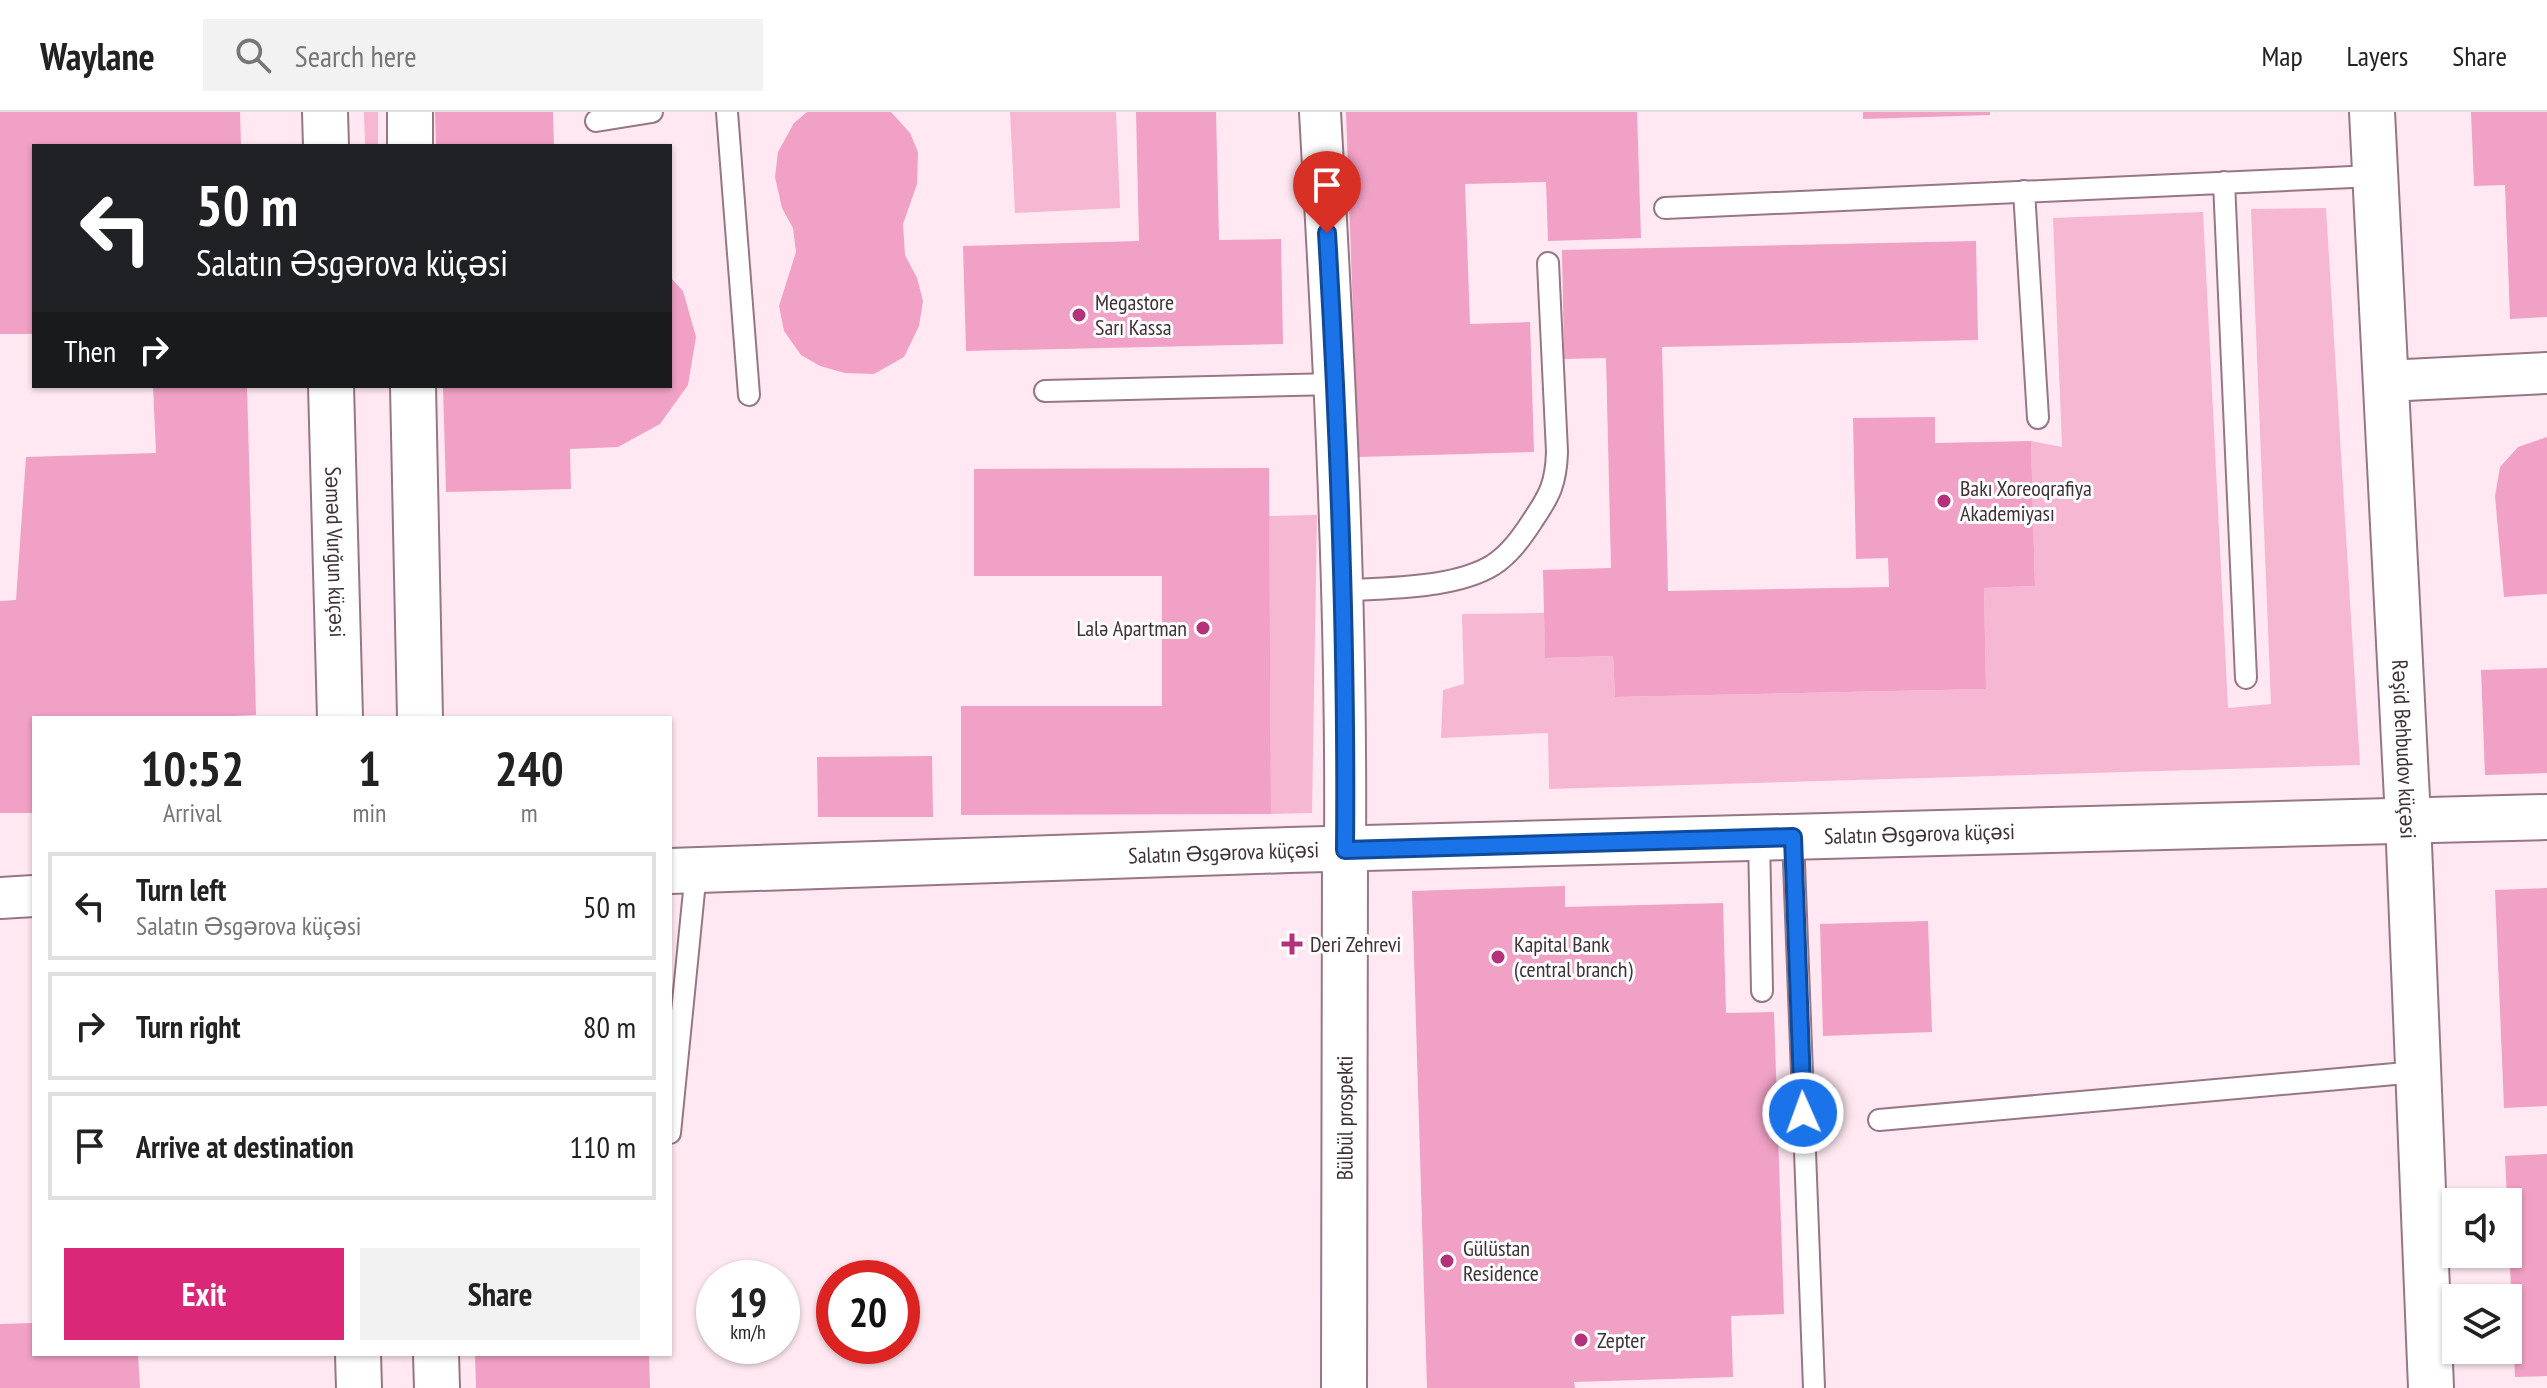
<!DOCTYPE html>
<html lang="en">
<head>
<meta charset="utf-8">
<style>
	body { margin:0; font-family:"PT Sans Narrow",sans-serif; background:#f2f2f2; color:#222; height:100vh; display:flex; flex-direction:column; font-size:30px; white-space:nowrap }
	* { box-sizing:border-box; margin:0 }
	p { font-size:26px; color:#767676 }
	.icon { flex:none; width:44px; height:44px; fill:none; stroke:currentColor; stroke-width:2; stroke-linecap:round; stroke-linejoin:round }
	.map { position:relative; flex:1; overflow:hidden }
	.sheet { position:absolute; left:32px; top:604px; width:640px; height:640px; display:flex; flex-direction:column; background:#fff; border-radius:0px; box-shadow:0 2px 6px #0004 }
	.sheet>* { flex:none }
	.hud { position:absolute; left:32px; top:32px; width:640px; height:244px; border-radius:0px; box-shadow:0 2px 6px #0004; background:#202124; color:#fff; overflow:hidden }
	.tools { position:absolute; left:2442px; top:1076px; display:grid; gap:16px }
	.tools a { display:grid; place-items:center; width:80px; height:80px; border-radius:0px; background:#fff; box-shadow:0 2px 6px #0004; font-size:40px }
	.speed { position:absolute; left:696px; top:1148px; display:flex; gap:16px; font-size:40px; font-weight:700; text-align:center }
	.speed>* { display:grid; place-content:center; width:104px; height:104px; border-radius:50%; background:#fff; box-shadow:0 2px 6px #0004; line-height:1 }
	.speed small { font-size:20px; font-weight:400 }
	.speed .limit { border:12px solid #d22; background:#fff; color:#111 }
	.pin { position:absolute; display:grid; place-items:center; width:68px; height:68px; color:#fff; margin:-82px -34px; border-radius:50% 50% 50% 0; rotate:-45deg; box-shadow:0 0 8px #0007 }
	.pin .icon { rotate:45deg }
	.me { position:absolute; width:88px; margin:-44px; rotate:358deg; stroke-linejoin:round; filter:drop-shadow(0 0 6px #0008) }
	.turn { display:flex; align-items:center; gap:28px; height:168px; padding:0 32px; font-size:36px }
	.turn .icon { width:104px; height:104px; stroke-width:2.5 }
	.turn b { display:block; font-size:56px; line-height:68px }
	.then { display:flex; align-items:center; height:76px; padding:0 32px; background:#0003; gap:16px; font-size:30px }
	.eta { display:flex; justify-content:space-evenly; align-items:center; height:136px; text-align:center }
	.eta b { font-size:48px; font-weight:700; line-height:56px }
	.button { display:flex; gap:16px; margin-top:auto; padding:16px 32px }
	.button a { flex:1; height:92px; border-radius:0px; background:#db2777; color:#fff; font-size:32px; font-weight:700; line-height:92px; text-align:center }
	.button a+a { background:#f2f2f2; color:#222 }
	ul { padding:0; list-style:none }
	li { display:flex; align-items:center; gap:24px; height:108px; margin:0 16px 12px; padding:0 16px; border:4px solid #e0e0e0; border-radius:0px }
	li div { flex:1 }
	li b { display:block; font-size:30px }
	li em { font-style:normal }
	header { display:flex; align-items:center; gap:48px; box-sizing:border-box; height:112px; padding:0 40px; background:#fff; border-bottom:2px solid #e0e0e0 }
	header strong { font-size:38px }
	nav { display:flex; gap:44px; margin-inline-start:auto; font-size:28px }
	.search { width:560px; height:72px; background:#f2f2f2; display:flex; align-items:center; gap:20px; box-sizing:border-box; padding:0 28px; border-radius:0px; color:#767676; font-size:30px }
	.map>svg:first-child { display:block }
	.green { fill:#f6b7d3 }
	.building { fill:#f0a1c5 }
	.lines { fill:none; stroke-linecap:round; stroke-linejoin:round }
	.service-casing { stroke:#977685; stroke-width:24 }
	.minor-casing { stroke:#977685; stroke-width:44 }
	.secondary-casing { stroke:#977685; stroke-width:48 }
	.primary-casing { stroke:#977685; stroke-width:48 }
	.service { stroke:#fff; stroke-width:20 }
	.minor { stroke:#fff; stroke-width:40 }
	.secondary { stroke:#fff; stroke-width:44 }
	.primary { stroke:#fff; stroke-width:44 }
	.route-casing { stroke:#114b97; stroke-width:20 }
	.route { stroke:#1a73e8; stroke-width:14 }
	.poi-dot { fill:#b4327b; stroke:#fcfcfc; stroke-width:3 }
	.labels { text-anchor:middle; stroke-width:6; stroke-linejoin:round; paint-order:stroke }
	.poi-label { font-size:22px; fill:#3f3137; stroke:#fcfcfc; text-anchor:start }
	.street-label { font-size:22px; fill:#3f3137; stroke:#fcfcfc }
</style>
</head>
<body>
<header>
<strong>Waylane</strong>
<div class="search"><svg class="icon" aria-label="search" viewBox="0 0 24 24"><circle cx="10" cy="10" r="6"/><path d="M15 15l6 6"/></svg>Search here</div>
<nav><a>Map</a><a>Layers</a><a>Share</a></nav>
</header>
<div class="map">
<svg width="2547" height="1276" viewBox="0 0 2547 1276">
	<rect width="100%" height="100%" fill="#ffe8f1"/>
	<!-- green -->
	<path class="green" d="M364,0H378V34H365Z
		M1010,0H1116L1120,96L1015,101Z
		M2326,96L2360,653L1549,677L1548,621L1441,626L1443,578L1464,572L1462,502L1544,501L1545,546L1613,544L1615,585L1986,577L1984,476L2035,474L2031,329L2062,335L2053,106L2203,100L2228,596L2271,592L2251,97Z
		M1317,403L1312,701L1271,702L1269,404Z"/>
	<!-- building -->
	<path class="building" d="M0,0H240L241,34H34V222H0Z
		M435,0H553L554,34H436Z
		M807,0H891L910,21L918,40L917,72L903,112L905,143L917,166L923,189L919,214L904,245L874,262L845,261L820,254L801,243L784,219L779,194L796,140L793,116L782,96L775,65L778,40L794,11Z
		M1136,0H1216L1219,128L1281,127L1283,232L966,239L963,134L1139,129Z
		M1346,0H1637L1641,126L1548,129L1546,70L1465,72L1470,212L1530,210L1534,340L1358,345Z
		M1863,0H1990V3L1863,7Z
		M2471,0H2547V205L2510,207L2505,73L2474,74Z
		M1976,129L1978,228L1662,235L1668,479L1889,475L1888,446L1856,447L1853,306L1935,305V331L2031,329L2035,474L1984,476L1986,577L1615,585L1613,544L1545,546L1543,458L1611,456L1606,246L1564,247L1562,138Z
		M670,165L683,179L696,225L688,273L660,312L618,335L570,337L571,377L446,380L443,274H670Z
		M153,274H247L256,603L184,606H34V701H0V489L16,488L26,345L156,341Z
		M2547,325V482L2504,485L2495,384L2500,355L2518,335Z
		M1269,356L1271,702L961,703V594H1162V464H974V357Z
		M2547,556V661L2485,663L2481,558Z
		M932,644L933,705H818L817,645Z
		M1565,774V795L1723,791L1726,901L1774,900L1784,1202L1731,1204L1733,1265L1574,1270L1575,1276H1427L1412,779Z
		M2547,776V994L2504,996L2495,778Z
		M1928,809L1932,920L1823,924L1820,812Z
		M2547,1042V1264L2515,1265L2505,1044Z
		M34,1211V1242H138L140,1276H0V1212Z
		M475,1242H649L650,1276H476Z"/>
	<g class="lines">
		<!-- service casing -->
		<g class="service-casing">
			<path id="service" d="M727,0L749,283
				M596,9L652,0
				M2224,70L2246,566
				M2024,79L2038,306
				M1665,96L2374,64
				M1045,279L1336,272
				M1343,479C1388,475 1454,477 1493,453C1510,442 1522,425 1533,408C1550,383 1556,371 1557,340L1548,151
				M1759,725L1762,879
				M1793,725L1814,1276
				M1879,1008L2417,960
				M670,1021L696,759"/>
		</g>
		<!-- minor casing -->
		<g class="minor-casing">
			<path id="minor" d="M1320,0C1334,246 1347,491 1345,738
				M2386,269L2547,261
				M0,786L34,784"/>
		</g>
		<!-- secondary casing -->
		<g class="secondary-casing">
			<g id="secondary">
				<path d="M325,0L326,34"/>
				<path d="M410,0V34"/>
				<path id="s1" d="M331,274L340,606"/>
				<path d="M413,274L420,606"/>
				<path id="s2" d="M670,759L1289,738L2547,705"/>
				<path d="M358,1242L359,1276"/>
				<path d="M436,1242L437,1276"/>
				<path id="s3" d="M1344,1276L1345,738"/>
			</g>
		</g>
		<!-- primary casing -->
		<g class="primary-casing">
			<g id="primary">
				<path id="s4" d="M2372,0L2408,707L2431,1276"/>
			</g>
		</g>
		<!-- service -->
		<use href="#service" class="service"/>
		<!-- minor -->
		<use href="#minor" class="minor"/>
		<!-- secondary -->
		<use href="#secondary" class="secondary"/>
		<!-- primary -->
		<use href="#primary" class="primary"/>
	</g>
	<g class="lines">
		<!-- route casing -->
		<g class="route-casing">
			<path id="route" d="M1327,121C1339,326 1347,532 1345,738L1793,725L1803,1001"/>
		</g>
		<!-- route -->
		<use href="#route" class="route"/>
	</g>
	<!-- markers -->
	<g class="poi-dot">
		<circle cx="1079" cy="203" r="8"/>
		<circle cx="1944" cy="389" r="8"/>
		<circle cx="1203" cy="516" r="8"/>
		<path d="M1288 820h8v8h8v8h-8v8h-8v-8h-8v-8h8z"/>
		<circle cx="1498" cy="845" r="8"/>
		<circle cx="1447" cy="1149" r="8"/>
		<circle cx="1581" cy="1228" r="8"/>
	</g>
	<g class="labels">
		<!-- poi labels -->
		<g class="poi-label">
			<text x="1095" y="198">Megastore<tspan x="1095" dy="25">Sarı Kassa</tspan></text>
			<text x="1960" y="384">Bakı Xoreoqrafiya<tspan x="1960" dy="25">Akademiyası</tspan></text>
			<text x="1187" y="524" text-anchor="end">Lalә Apartman</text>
			<text x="1310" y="840">Deri Zehrevi</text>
			<text x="1514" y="840">Kapital Bank<tspan x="1514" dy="25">(central branch)</tspan></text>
			<text x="1463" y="1144">Gülüstan<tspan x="1463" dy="25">Residence</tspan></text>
			<text x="1597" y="1236">Zepter</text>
		</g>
		<!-- street labels -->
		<g class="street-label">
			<text dy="8" stroke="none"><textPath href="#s1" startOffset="166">Səməd Vurğun küçəsi</textPath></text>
			<text dy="8" stroke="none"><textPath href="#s4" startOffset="638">Rəşid Behbudov küçəsi</textPath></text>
			<text dy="8" stroke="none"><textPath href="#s2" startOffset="1250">Salatın Əsgərova küçəsi</textPath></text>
			<text dy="8" stroke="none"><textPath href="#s2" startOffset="554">Salatın Əsgərova küçəsi</textPath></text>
			<text dy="8" stroke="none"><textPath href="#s3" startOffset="270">Bülbül prospekti</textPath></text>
		</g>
	</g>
</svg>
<div class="tools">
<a><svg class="icon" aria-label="sound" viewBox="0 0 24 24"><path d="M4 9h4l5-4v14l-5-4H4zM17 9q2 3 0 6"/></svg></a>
<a><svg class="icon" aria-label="layers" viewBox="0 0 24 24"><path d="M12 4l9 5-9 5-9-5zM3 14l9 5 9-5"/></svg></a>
</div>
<div class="speed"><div>19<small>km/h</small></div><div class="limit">20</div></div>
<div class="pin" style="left:1327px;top:121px;background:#d93025"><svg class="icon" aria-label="arrive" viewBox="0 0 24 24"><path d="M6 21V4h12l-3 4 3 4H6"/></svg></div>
<svg class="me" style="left:1803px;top:1001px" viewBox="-20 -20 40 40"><circle r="17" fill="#1a73e8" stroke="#fff" stroke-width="3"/><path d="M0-11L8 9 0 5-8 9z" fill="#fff"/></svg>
<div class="hud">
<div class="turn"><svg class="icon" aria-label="left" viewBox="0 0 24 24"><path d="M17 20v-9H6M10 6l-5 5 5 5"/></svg><div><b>50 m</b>Salatın Əsgərova küçəsi</div></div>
<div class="then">Then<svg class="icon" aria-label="right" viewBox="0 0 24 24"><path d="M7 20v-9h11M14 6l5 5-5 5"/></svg></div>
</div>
<section class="sheet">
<div class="eta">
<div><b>10:52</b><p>Arrival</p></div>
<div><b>1</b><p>min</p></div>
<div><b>240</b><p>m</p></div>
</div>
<ul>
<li><svg class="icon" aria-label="left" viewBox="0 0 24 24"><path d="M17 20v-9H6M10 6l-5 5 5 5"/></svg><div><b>Turn left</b><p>Salatın Əsgərova küçəsi</p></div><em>50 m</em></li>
<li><svg class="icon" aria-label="right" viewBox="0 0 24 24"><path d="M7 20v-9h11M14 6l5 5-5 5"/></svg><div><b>Turn right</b></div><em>80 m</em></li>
<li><svg class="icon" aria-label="arrive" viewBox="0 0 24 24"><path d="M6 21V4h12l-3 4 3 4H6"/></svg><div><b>Arrive at destination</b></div><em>110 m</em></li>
</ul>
<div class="button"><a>Exit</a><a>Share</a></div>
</section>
</div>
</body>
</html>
